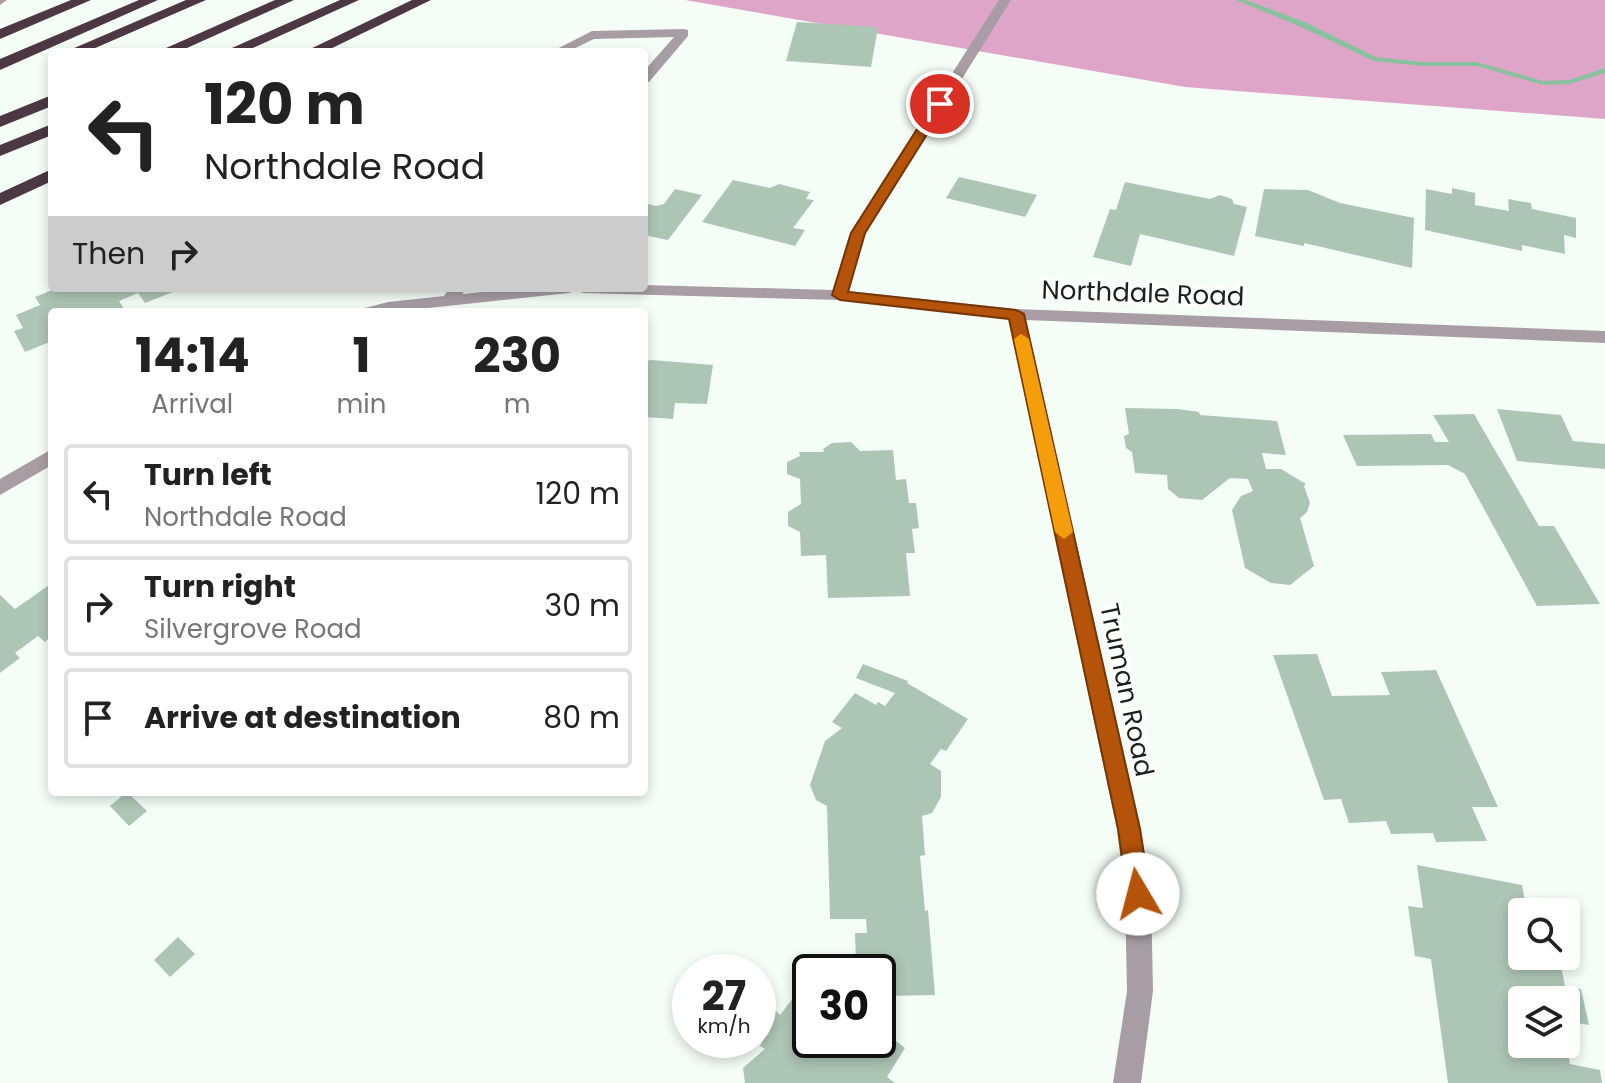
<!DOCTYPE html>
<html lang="en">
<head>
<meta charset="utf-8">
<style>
	body { margin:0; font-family:Poppins,sans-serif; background:#f6f6f6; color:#222; height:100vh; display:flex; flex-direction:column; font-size:30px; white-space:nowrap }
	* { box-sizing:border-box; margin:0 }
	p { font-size:26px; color:#767676 }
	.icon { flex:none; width:44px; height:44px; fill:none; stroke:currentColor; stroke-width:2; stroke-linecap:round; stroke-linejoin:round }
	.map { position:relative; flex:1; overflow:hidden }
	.drawer { position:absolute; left:48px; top:308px; width:600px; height:488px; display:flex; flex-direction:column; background:#fff; border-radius:8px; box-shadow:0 4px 12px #0003 }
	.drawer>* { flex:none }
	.top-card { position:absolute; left:48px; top:48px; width:600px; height:244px; border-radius:8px; box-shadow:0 4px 12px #0003; background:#fff; color:#222; overflow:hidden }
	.buttons { position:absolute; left:1508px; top:898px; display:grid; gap:16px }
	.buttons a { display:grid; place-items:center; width:72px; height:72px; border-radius:8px; background:#fff; box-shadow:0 4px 12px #0003; font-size:40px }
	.speed { position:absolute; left:672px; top:954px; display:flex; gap:16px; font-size:40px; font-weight:700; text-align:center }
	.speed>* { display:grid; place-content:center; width:104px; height:104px; border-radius:50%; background:#fff; box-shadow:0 4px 12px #0003; line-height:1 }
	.speed small { font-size:20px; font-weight:400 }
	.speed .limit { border:4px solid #111; border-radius:12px; background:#fff; color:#111 }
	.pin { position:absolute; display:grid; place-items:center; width:68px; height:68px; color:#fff; margin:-34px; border:4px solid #fff; border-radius:50%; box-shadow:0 2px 8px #0007 }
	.me { position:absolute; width:88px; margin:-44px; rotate:352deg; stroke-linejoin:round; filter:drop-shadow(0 0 6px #0008) }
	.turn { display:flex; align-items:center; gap:28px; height:168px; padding:0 24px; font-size:36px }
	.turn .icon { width:104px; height:104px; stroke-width:2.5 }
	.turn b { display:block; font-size:56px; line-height:68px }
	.then { display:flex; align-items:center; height:76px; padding:0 24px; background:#0003; gap:16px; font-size:30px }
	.eta { display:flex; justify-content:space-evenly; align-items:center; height:136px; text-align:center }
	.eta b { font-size:48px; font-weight:700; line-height:56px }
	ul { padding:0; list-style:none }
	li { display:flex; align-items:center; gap:24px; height:100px; margin:0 16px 12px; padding:0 8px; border:4px solid #e0e0e0; border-radius:8px }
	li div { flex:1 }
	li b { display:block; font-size:30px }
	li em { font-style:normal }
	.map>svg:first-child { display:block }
	.forest { fill:#dea5c9 }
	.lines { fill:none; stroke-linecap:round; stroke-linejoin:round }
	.stream { fill:#88c29c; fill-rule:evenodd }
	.building { fill:#adc5b4 }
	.service { fill:#a89da4; fill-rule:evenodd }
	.minor { fill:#a89da4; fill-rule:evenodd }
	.motorway { fill:#4c3744; fill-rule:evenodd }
	.route { fill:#b45309; stroke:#753606; stroke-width:2 }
	.slow { fill:#f59e0b }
	.labels { text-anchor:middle; stroke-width:7; stroke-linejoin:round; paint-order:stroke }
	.street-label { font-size:26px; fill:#18221b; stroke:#fff }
</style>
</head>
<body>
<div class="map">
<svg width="1605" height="1083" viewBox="0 0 1605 1083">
	<rect width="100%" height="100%" fill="#f4fef7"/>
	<!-- forest -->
	<path class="forest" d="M685,0H1605V119L1185,87Z"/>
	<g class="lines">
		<!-- stream -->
		<path class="stream" d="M1236,0H1246L1307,23L1376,57L1422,62H1477L1543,81L1569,80L1605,68V73L1570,84L1543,85L1477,66H1422L1374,61L1301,27Z"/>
	</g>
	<!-- building -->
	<path class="building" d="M797,22L878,27L871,67L786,61Z
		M959,177L1037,195L1025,217L946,198Z
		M733,180L770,188L779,184L810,192L806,199L814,200L793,228L805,230L795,246L702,222Z
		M1125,182L1210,199L1220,195L1232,199L1234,204L1247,207L1234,256L1140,234L1131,266L1093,257L1110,209L1116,210Z
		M1452,188L1475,193V205L1509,211L1508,199L1531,203L1532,209L1576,218V238L1564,235L1565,254L1522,245V251L1425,230L1426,189L1452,194Z
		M675,189L702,195L668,240L644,235V203L656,206L664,204Z
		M1264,189L1308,190L1340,203L1414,218L1412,268L1304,243V246L1255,236Z
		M57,288H183L145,303L138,293L119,301L126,312H52V341L25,352L14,331L23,328L16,315L40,305L35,297Z
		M652,360L713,365L707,404L675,403L673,419L644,417V361Z
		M1125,408L1178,409L1199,412L1200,415L1277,421L1286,455L1262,453L1266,469H1281L1306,484L1304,486L1310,503L1307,512L1300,518L1314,566L1290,585L1271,583L1245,568L1232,510L1241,496L1253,491L1248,479L1230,478L1202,500L1179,498L1168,489L1167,475L1135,473L1132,452L1126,448L1124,436L1129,434Z
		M1497,409L1561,415L1573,441L1605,444V469L1517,461Z
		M1474,414L1539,526H1554L1600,604L1537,606L1465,474L1448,465L1357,466L1343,435L1431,434L1435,442H1449L1433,415Z
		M851,442L860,451L893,450L896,480L906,479L909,503H916L919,528L912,529L915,553H906L910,596L828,598L826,555L801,556L800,532L788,526V512L801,504L800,479L787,474V462L800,456L799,452H824L823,449L832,443Z
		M52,583V636L45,642L38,636L15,653L20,658L0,673V595L15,609Z
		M1317,654L1332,696L1390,695L1381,672L1436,670L1498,807H1472L1487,841L1436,842L1433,833L1391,834L1386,821L1349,823L1341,799L1324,800L1273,655Z
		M863,664L908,681L907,683L968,719L946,751L941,749L930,764L941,771V797L932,813L922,816L925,855L920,856L925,911L928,910L935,995L878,996V972H869V964H856L855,933H867L866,919H830L827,806L816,800L810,785L825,741L842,728L832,722L855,693L876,705L878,702L885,706L895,693L856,678Z
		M127,792L147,811L129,826L110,806Z
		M1417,865L1522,885L1527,912H1522V956H1559L1565,986L1581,989L1589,1025L1566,1021V1000H1522V1044H1566L1570,1064L1600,1070L1602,1083H1448L1431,959L1415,956L1408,906L1423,908Z
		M178,937L195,954L170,977L154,960Z
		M810,976V1040H878V1027L905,1048L887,1077L895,1083H745L743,1068L765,1049L760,1046L764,1038L758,1033L775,1010L780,1015Z"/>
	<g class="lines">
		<!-- service -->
		<path class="service" d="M0,0H7L0,5Z
			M684,29L688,30V36L649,82L644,83V71L674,37L594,39L567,52H551L592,31Z
			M450,288H467L454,305H442L440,301Z"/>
		<!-- minor -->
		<path class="minor" d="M999,0H1011L866,233L849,291L1016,309L1605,331V343L1026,320L1141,829L1151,894L1153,991L1141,1083H1113L1127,991L1125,894L1117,829L1009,319L840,300L583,293L576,290L569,293L391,312H363L365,308L388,302L520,288H644V285L833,290L850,233Z
			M52,449V465L0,495V479Z"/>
		<!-- motorway -->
		<path class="motorway" d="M71,0H91L0,39V29Z
			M139,0H158L0,70V59Z
			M186,0H206L86,52H65Z
			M275,0H294L178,52H157Z
			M340,0H359L244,52H223Z
			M412,0H431L324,52H304Z
			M52,95V106L0,127V116Z
			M52,124V135L0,156V145Z
			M52,169V181L0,205V193Z"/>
	</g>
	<!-- route -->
	<path class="route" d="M940,100L946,104L865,233L848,292L1016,310L1024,314L1140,829L1150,894L1147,902L1138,905L1130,902L1127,894L1118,829L1009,319L840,300L832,295L851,233L933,104Z"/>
	<!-- slow -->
	<path class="slow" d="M1021,334L1029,339L1073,532L1064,539L1055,532L1014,339Z"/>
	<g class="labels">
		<!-- street labels -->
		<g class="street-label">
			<text transform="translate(1143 293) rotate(2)" y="9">Northdale Road</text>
			<text transform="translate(1127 690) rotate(78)" y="9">Truman Road</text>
		</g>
	</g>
</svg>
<div class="buttons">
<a><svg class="icon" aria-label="search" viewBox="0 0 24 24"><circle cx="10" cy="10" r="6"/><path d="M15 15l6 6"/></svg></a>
<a><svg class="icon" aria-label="layers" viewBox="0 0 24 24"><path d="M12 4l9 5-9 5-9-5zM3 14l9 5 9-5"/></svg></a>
</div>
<div class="speed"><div>27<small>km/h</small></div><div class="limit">30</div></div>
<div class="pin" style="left:940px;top:104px;background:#d93025"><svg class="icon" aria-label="arrive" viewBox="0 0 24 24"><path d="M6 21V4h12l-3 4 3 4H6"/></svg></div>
<svg class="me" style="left:1138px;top:894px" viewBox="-20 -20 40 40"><circle r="19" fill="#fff"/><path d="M0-13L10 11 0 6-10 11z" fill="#b45309"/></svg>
<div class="top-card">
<div class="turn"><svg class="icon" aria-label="left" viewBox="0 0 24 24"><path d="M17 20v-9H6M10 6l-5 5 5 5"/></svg><div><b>120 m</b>Northdale Road</div></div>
<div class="then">Then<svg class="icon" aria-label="right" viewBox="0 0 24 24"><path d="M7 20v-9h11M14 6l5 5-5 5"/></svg></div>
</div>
<section class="drawer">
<div class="eta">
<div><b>14:14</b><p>Arrival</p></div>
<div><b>1</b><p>min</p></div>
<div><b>230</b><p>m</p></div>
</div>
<ul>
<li><svg class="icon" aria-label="left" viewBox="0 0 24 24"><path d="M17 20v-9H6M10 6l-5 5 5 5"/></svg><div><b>Turn left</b><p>Northdale Road</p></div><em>120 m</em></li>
<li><svg class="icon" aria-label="right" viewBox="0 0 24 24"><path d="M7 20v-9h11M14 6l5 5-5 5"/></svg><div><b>Turn right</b><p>Silvergrove Road</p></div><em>30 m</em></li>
<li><svg class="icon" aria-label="arrive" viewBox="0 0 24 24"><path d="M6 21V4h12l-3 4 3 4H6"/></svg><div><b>Arrive at destination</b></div><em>80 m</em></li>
</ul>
</section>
</div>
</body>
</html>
